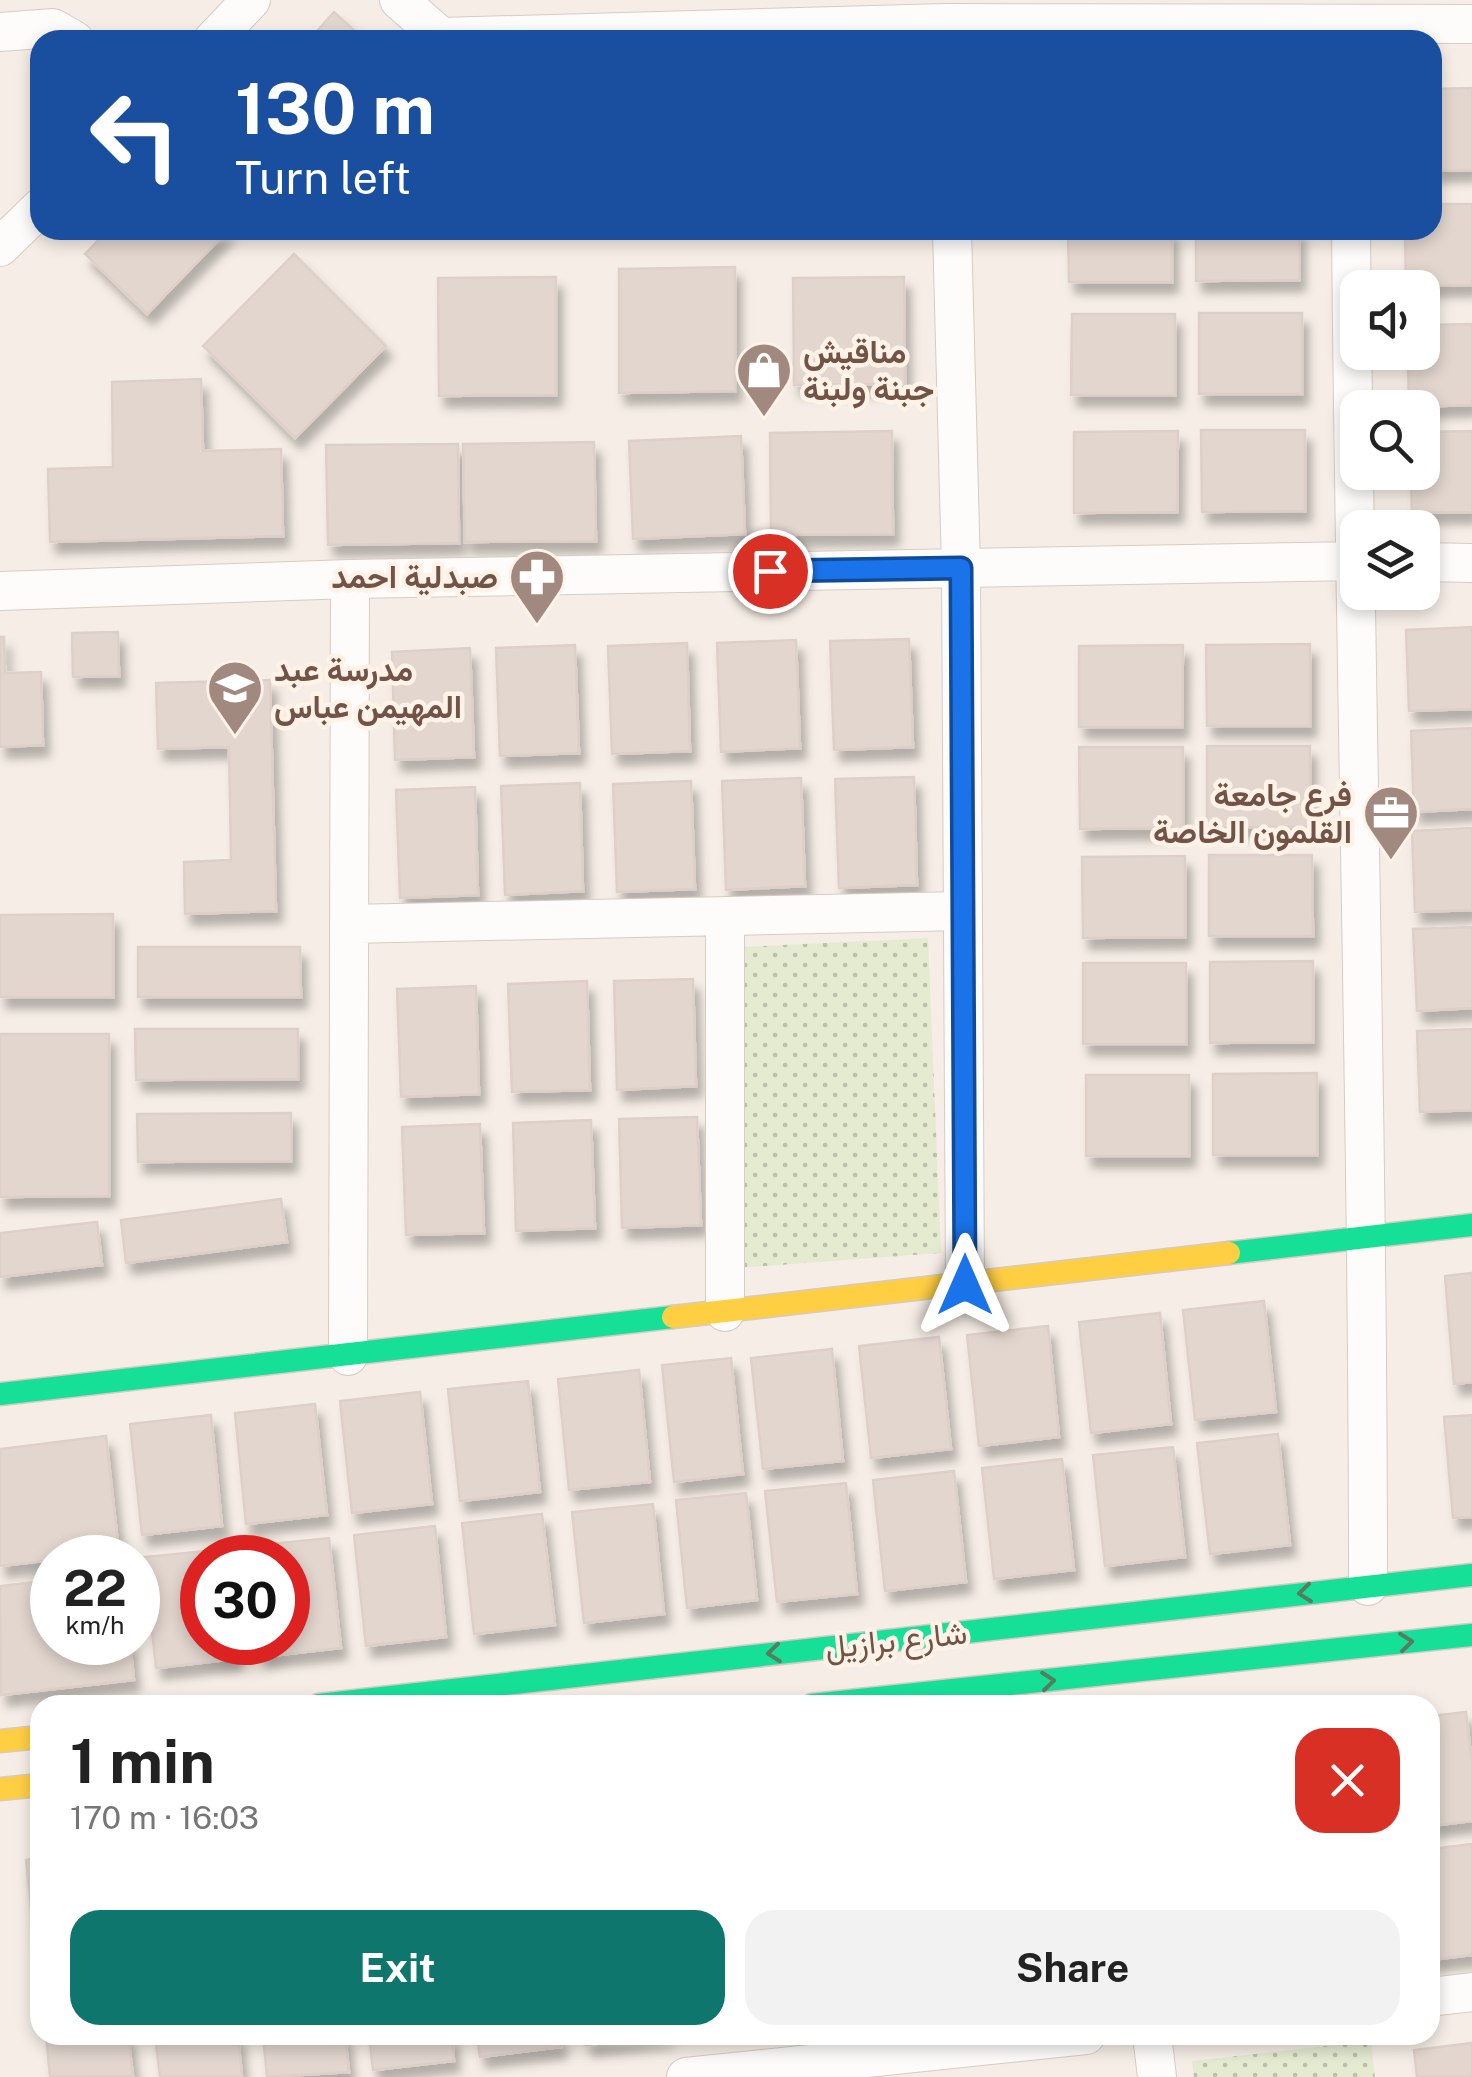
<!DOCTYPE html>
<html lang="en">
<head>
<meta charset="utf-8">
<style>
	body { margin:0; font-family:"Public Sans",Vazirmatn,sans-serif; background:#f2f2f2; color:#222; height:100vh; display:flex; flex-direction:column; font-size:38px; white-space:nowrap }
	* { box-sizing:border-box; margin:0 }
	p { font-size:32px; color:#767676 }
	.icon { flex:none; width:55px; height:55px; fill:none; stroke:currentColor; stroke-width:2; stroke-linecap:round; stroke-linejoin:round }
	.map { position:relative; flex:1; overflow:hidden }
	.panel { position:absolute; left:30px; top:1695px; width:1410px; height:350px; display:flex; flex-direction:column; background:#fff; border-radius:30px; box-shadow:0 5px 15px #0003 }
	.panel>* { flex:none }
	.guide { position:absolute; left:30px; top:30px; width:1412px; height:210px; border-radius:30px; box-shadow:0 5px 15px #0003; background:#1a4fa0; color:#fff; overflow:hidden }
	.buttons { position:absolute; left:1340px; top:270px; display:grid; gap:20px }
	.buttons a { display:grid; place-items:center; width:100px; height:100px; border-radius:20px; background:#fff; box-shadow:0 5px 15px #0003; font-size:50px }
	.speed { position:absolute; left:30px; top:1535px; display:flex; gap:20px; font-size:50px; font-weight:700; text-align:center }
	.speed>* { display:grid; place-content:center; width:130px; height:130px; border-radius:50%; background:#fff; box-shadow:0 5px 15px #0003; line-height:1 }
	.speed small { font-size:25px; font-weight:400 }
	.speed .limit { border:15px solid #d22; background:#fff; color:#111 }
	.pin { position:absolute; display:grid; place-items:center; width:85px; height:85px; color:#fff; margin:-42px; border:5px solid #fff; border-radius:50%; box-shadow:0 2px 10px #0007 }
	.me { position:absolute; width:110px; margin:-55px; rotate:0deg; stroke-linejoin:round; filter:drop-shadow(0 0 8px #0008) }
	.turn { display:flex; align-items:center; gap:35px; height:210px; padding:0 40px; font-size:45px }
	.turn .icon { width:130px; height:130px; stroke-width:2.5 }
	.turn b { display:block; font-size:70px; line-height:85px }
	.round { display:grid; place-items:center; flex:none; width:105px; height:105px; border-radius:30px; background:#f2f2f2 }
	.headline { display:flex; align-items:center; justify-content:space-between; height:170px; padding:0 40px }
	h1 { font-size:60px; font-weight:700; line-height:75px }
	.cta { display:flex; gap:20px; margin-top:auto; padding:20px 40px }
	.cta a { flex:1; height:115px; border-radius:30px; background:#0f766e; color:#fff; font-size:40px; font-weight:700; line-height:115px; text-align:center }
	.cta a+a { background:#f2f2f2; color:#222 }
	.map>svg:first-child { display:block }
	.park { fill:url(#park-dots) }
	.building { fill:#e2d6ce; stroke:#ded0c9; stroke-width:2.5; filter:url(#shadow) }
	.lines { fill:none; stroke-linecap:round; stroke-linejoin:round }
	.street-casing { stroke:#d7cbc4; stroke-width:40 }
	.fast-casing { stroke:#d6cac3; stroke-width:25 }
	.slow-casing { stroke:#d6cac3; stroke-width:25 }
	.street { stroke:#fefcfb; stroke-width:38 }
	.fast { stroke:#16e098; stroke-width:22 }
	.slow { stroke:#ffcf43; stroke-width:22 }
	.oneway { stroke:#577d5f }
	.route-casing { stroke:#114b97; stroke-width:25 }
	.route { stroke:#1a73e8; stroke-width:18 }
	.labels { text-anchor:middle; stroke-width:9; stroke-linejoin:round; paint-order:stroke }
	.poi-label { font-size:32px; font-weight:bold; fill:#735247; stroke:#fff2e6; text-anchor:start }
	.street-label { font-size:32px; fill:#735247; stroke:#fff2e6 }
</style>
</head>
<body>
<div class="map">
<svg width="1472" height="2077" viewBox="0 0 1472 2077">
	<defs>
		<pattern id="park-dots" width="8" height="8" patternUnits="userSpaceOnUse" patternTransform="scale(2.5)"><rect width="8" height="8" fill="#e4ebd1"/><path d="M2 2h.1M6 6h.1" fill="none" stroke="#bdc1ab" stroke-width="1.8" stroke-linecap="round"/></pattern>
		<filter id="shadow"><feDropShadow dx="6" dy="11" stdDeviation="5" flood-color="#0004"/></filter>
	</defs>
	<rect width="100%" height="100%" fill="#f6eee6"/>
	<!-- park -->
	<path class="park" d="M928,938L941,1253L738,1268L743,947Z
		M1371,2041L1375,2077H1194L1192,2061Z"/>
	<!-- building -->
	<path class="building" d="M334,12L365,40H309Z
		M1472,88V170L1432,171V89Z
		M1432,204H1472V285L1406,286L1405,230H1432Z
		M108,230H228L147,314L85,254Z
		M1068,230H1172V282H1069Z
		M1196,230H1299V280L1196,281Z
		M294,254L386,346L295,438L203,346Z
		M735,267V391L619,393V269Z
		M556,277V395L439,396L438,278Z
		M904,277L905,384L794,385L793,278Z
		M1199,313H1302V394H1199Z
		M1072,314H1175V395H1071Z
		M1472,324V405L1409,407L1408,352H1422V325Z
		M201,379L203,451L281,449L283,536L50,542L48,469L113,467L112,382Z
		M1201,430H1305V511L1202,512Z
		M892,431L893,534L771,535L770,433Z
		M1178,431L1177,512L1074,513V432Z
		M1472,431V512L1412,513L1411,472H1422V432Z
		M741,436L745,534L633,539L629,441Z
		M594,442L596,541L465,542L463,444Z
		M458,444L459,543L328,545L326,445Z
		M1472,627V709L1409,711L1406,630Z
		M118,632L119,676L73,677L72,633Z
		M0,637H4L5,673L41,672L43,745L0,747Z
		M909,639L913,747L834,750L830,641Z
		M796,640L800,748L721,752L717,643Z
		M687,643L690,751L612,754L608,646Z
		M1310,644V726H1207L1206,645Z
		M575,645L579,753L500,756L496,648Z
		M1183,645L1182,727H1079V646Z
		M470,648L474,757L395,760L392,652Z
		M270,680L276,911L185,914L184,862L231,860L229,747L158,749L156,683Z
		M1472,728V809L1414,812L1411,731Z
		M1207,746H1310V827H1207Z
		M1079,747H1183V828L1080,829Z
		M914,777L917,885L839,888L835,779Z
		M801,778L805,886L726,890L722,781Z
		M691,781L695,889L617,892L613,784Z
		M580,783L583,891L505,895L501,786Z
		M475,787L478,895L400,898L396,790Z
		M1472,828V910L1415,912L1412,831Z
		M1209,855H1312L1313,936H1209Z
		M1185,856V937L1083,938L1082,857Z
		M113,914V997H0V915Z
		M1472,927V1008L1417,1011L1413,929Z
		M138,947H300L301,997H138Z
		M1313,961V1042L1210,1043V962Z
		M1083,963H1186V1044H1083Z
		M693,979L696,1086L617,1090L614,981Z
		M587,981L590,1090L512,1092L508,984Z
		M476,986L479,1094L401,1097L397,989Z
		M135,1029H298V1079L136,1080Z
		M1472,1029V1110L1420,1112L1417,1031Z
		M0,1034H109V1196L0,1197Z
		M1317,1073V1155H1213V1074Z
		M1086,1075H1189V1156H1086Z
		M291,1113V1161L138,1162L137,1114Z
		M697,1117L701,1225L622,1228L619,1119Z
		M591,1120L595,1228L516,1231L513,1123Z
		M480,1124L484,1233L406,1235L402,1127Z
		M281,1199L287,1242L126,1263L121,1220Z
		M97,1222L102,1265L0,1277V1233Z
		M1472,1273V1382L1454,1384L1445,1276Z
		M1264,1301L1276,1412L1195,1420L1183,1310Z
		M1160,1313L1171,1424L1091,1433L1079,1322Z
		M1048,1326L1059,1437L979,1446L967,1335Z
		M939,1337L951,1449L871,1458L859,1346Z
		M832,1349L843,1461L763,1469L751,1358Z
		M731,1358L743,1474L674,1482L662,1365Z
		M639,1370L650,1482L569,1490L558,1379Z
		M528,1381L540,1492L460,1501L448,1389Z
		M420,1392L432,1504L352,1513L340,1401Z
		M315,1404L327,1515L246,1524L235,1413Z
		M211,1415L222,1526L142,1535L130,1424Z
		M1472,1415V1517L1453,1518L1444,1417Z
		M1278,1434L1290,1545L1210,1554L1197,1443Z
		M106,1436L119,1553L52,1558V1560L0,1566V1449Z
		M1173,1447L1185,1557L1105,1566L1093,1455Z
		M1062,1459L1074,1570L994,1579L982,1468Z
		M954,1471L966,1582L885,1591L873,1480Z
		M846,1483L857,1594L777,1602L765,1491Z
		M746,1493L757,1600L687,1608L676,1500Z
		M653,1504L664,1614L584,1623L572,1512Z
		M542,1514L555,1625L474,1634L462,1523Z
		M435,1526L446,1637L366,1646L354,1535Z
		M329,1538L341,1648L260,1657L259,1642H288V1558H250L249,1546Z
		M225,1549L226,1558H202V1642H235L236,1659L156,1668L144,1557Z
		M52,1580V1642H130L134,1680L1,1695L0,1586Z
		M1466,1712L1472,1765V1821L1430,1826V1716Z
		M1472,1844V1955L1430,1960V1849Z
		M40,1858V1967L37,1968L26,1860Z
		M46,2035H128L133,2076L50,2077Z
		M155,2035H238L242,2077H160Z
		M263,2035H345L349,2072L267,2077Z
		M369,2035H452L454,2061L373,2070Z
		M477,2035H560L561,2047L480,2057Z
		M585,2035H667V2036L586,2045Z
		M1472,2043V2077H1417L1414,2050Z"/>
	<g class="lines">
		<!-- street casing -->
		<g class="street-casing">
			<path id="street" d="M399,0L441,37L946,23L1472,24
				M0,32L53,28L74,40
				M213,40L251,0
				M952,230L961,568L965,1285
				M1351,230C1355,682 1368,1134 1368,1586
				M0,247L40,208
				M1422,562L1472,563
				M0,591L350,579L1358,561
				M725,916V1312
				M349,924L963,911
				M348,1356L350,579
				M1430,1997L1472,1992
				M1152,2035L1157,2077
				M686,2077L1086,2035"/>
		</g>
		<!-- fast casing -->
		<g class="fast-casing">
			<path id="fast" d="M1229,1253L1472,1225
				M0,1394L673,1317
				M319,1705L1472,1575
				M812,1705L1472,1635"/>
		</g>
		<!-- slow casing -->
		<g class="slow-casing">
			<path id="slow" d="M673,1317L1229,1253
				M0,1741L40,1737
				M0,1789L40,1785"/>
		</g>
		<!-- street -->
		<use href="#street" class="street"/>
		<!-- fast -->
		<use href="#fast" class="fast"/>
		<!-- slow -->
		<use href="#slow" class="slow"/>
	</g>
	<!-- one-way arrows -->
	<defs><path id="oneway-chevron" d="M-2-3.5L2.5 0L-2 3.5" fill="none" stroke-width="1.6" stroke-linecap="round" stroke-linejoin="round" transform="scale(2.5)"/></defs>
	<g class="oneway">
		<use href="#oneway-chevron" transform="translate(1305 1593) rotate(174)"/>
		<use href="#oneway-chevron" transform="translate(1406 1642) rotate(-6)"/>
		<use href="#oneway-chevron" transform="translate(774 1653) rotate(174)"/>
		<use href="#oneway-chevron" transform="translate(1048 1681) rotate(-6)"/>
	</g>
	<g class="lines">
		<!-- route casing -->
		<g class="route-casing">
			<path id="route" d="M770,571L961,568L965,1285"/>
		</g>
		<!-- route -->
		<use href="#route" class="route"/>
	</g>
	<!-- icons -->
	<defs>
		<g id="shop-pin" transform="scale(2.875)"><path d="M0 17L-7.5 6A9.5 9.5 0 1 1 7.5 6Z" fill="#a1897f" stroke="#fff2e6"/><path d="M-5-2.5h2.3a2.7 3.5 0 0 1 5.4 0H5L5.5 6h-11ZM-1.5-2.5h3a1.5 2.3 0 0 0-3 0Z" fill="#fff"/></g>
		<g id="pharmacy-pin" transform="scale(2.875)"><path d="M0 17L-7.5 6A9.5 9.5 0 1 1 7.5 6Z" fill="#a1897f" stroke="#fff2e6"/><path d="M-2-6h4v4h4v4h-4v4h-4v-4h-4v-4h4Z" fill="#fff"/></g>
		<g id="school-pin" transform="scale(2.875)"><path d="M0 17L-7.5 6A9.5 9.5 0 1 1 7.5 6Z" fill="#a1897f" stroke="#fff2e6"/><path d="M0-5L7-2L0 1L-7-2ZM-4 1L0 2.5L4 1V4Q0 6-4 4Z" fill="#fff"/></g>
		<g id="office-pin" transform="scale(2.875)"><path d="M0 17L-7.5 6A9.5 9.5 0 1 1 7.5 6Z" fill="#a1897f" stroke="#fff2e6"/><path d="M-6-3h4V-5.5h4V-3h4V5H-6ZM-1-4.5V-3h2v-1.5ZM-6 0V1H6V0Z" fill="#fff"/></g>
	</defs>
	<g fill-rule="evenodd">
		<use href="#shop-pin" x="764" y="370"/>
		<use href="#pharmacy-pin" x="537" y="577"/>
		<use href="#school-pin" x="235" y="688"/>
		<use href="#office-pin" x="1391" y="813"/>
	</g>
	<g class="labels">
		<!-- poi labels -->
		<g class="poi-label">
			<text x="803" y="363">مناقيش<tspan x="803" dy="37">جبنة ولبنة</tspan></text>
			<text x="498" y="588" text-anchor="end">صبدلية احمد</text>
			<text x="274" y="681">مدرسة عبد<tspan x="274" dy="37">المهيمن عباس</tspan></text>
			<text x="1352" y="806" text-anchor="end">فرع جامعة<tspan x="1352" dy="37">القلمون الخاصة</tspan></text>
		</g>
		<!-- street labels -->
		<g class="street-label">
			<text transform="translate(896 1640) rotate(-6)" y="11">شارع برازيل</text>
		</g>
	</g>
</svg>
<div class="buttons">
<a><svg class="icon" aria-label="sound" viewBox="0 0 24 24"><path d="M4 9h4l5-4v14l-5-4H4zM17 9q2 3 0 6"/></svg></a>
<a><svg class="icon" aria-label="search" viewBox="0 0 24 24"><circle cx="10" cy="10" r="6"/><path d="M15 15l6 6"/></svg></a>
<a><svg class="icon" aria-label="layers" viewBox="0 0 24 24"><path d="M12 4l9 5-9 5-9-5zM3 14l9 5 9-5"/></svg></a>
</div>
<div class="speed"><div>22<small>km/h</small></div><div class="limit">30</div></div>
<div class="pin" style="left:770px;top:571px;background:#d93025"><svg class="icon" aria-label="arrive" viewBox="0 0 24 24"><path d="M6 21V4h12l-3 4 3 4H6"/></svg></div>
<svg class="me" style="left:965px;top:1285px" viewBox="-20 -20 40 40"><path d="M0-17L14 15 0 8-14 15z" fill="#1a73e8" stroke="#fff" stroke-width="4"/></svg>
<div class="guide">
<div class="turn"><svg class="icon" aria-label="left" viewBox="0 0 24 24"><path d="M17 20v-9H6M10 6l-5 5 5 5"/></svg><div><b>130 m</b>Turn left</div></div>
</div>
<section class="panel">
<div class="headline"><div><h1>1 min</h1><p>170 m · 16:03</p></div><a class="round" style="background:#d93025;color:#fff"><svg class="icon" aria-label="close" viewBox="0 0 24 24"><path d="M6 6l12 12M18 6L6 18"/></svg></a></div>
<div class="cta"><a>Exit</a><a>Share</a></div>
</section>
</div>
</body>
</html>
